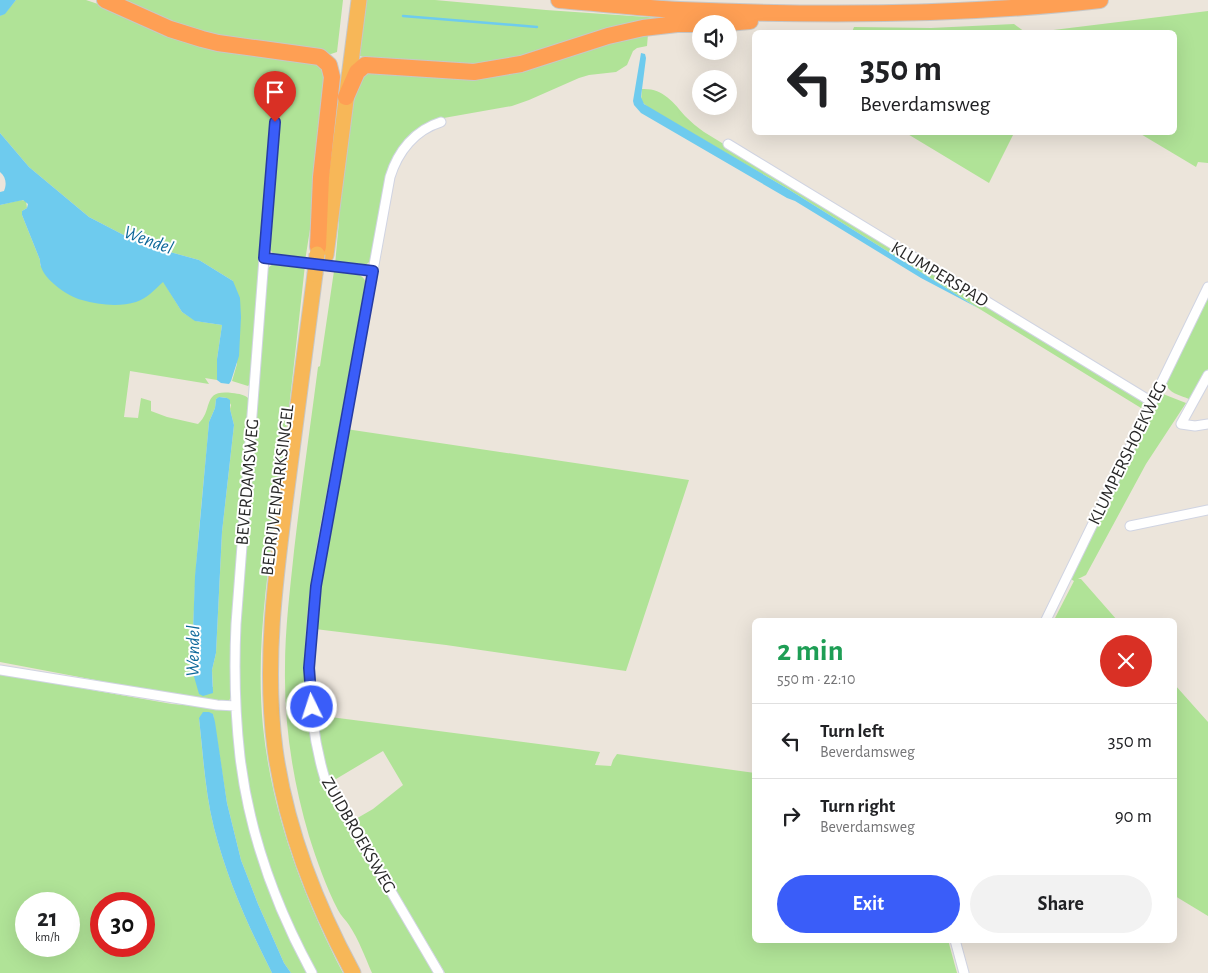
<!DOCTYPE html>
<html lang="en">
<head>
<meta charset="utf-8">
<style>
	body { margin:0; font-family:"Alegreya Sans",sans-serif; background:#f2f2f2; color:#202124; height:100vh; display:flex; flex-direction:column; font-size:19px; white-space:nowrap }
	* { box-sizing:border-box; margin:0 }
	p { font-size:16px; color:#757577 }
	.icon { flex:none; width:28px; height:28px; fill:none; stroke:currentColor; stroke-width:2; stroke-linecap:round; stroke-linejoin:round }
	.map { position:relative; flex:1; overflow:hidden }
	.details { position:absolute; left:752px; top:618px; width:425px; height:325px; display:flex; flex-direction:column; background:#fff; border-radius:8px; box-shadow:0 5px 20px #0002 }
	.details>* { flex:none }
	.guide { position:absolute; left:752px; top:30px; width:425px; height:105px; border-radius:8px; box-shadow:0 5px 20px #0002; background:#fff; color:#202124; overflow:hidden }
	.controls { position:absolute; left:692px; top:15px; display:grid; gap:10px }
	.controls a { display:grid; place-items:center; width:45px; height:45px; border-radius:50%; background:#fff; box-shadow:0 5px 20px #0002; font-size:25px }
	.speed { position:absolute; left:15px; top:892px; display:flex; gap:10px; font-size:25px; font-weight:700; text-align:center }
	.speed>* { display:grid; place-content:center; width:65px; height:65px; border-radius:50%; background:#fff; box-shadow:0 5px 20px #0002; line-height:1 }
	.speed small { font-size:12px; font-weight:400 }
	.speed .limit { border:8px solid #d22; background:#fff; color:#111 }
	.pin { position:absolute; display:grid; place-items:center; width:42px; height:42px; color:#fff; margin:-51px -21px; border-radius:50% 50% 50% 0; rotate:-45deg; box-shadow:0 0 5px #0007 }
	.pin .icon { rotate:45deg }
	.me { position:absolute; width:55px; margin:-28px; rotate:356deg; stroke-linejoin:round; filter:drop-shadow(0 0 4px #0008) }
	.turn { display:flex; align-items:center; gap:18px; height:105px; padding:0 25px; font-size:22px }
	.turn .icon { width:65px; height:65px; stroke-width:2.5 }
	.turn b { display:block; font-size:35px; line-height:42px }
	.round { display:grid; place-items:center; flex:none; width:52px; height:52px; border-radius:26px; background:#f2f2f2 }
	.summary { display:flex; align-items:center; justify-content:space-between; height:85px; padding:0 25px }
	h1 { font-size:30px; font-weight:700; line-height:38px; color:#1e9e55 }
	.cta { display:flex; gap:10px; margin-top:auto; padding:10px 25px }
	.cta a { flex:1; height:58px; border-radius:30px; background:#3a5df9; color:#fff; font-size:20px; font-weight:700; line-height:58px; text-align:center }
	.cta a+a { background:#f2f2f2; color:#202124 }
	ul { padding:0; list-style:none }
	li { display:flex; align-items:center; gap:15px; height:75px; padding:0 25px; border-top:1px solid #e0e0e0 }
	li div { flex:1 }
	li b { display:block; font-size:19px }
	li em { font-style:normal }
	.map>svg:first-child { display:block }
	.green { fill:#b0e397; fill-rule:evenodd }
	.water { fill:#6ecbee }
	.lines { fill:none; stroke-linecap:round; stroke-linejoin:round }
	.stream { stroke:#6ecbee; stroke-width:2.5 }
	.minor-casing { stroke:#d0d4e2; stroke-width:11 }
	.trunk-casing { stroke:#c7c7c7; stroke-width:17 }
	.motorway-casing { stroke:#c7c7c7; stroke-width:18 }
	.minor { stroke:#fff; stroke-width:9 }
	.trunk { stroke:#f7b758; stroke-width:15 }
	.motorway { stroke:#fe9f54; stroke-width:16 }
	.trunk-bridge-casing { stroke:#c7c7c7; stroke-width:17; stroke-linecap:butt }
	.trunk-bridge { stroke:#f7b758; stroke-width:15 }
	.route-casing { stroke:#263ca2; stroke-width:12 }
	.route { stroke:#3a5df9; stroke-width:9 }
	.labels { text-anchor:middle; stroke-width:4; stroke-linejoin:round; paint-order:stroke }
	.street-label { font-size:18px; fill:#292929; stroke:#fff }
	.water-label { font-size:19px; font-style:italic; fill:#0d689a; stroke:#fff }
</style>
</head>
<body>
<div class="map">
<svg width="1208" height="973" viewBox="0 0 1208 973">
	<rect width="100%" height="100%" fill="#ece5db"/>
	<!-- green -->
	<path class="green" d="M16,0H86L101,5L306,57L326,72L316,191L305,261L275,256L268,247L250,384L248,386L232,381L237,364L233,281L199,260L141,244L89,217L29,167L0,133V16L5,13Z
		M113,0H343L337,52L331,54L225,41Z
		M366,0H435L546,10L690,20L494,66L371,59L356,55Z
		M1208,11V163L1198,162L1196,167L1139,133L1175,132V32H1037Z
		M1014,24L1025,32H852L854,27L931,28Z
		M648,34L647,46L637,48L633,51L627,65L616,72L589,75L579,78L529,100L512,106L438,119L401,146L390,164L386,177L371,260C362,271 347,266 335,265L339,221H337L354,86L364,72L439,77Z
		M642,89C663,88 673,102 685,116C691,122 697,127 704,132L1141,400L1143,403L1141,408L978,308L788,189L649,108L641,101Z
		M906,133L1014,132V133L989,183Z
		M21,200L26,201L27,208L22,211V215L40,260V265L102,304L134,302L163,281L182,312L196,321L222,325L217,359V380L205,378L209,384L130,371L124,417L138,418L141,398L151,401V411L167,417L198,424C214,410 201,389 232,393C239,394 245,394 250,400L232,694L229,701L223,703L185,697L0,662V205ZM220,397L227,398L231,405L230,409L234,425L222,532L216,653L212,670L213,687L197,682C189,660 193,632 194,609C196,547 204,484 209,422L215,408L216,399Z
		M274,263L305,265C297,338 289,410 280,483C269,563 255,645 263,727C272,814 303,896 343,973H315C295,930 272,886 260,839C244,779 239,717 236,655L267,274L268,268Z
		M334,271C347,272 364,270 367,286L307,668L315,756L435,973H372C365,957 359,940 349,925C346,920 341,916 338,910C326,887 317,861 309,836C293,782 284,725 285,668C285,629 290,590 294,551C301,490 310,429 318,367L320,366Z
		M1208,295V369L1191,399H1189C1180,395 1167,393 1166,382Z
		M1163,394L1186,403L1146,464L1086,575L1078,579H1081L1117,620H1054L1074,581L1069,578L1160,395Z
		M346,429L689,480L626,671L446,645L315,629Z
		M0,674L172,704L233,709L249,816L309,973H291L284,963L258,904L241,860L227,803L213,714L199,718C203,755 205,792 214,828C227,879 248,926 272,973H0ZM26,904H69V946H26ZM101,904H144V946H101Z
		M1175,685L1208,722V916L1175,896Z
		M315,715L600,752L595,765L611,766L613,760L617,754L755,773V940H948L957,973H445L354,820L373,809L403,785L383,751L331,782L323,755Z"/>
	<!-- water -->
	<path class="water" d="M0,0H16L5,14L0,16Z
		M641,53L645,54L646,58L641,97L644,104L788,189L978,308L921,278L795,201L787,198L641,113L634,105L633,101Z
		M0,133L29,167L89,217L141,244L199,260L233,281L240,298L241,317L239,356L231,381L229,384L221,383L217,380V359L222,325L195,321L182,312L163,282C154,290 148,298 136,302C120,307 98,305 82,300C67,296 39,277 40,260L22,215V211L27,208L28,204L23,200L0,205V192L4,191C7,184 6,177 0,172Z
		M219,397L227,398L230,400V409L234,425L222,532L216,653L212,670L213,693L203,696L199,694L193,673V630L195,576L209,422L215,408L216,399Z
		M203,712H209L213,714L215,722L227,803L241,860L258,904L284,963L291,973H272C248,926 227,879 214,828C205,792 203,754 199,718Z"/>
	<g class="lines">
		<!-- stream -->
		<path class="stream" d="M403,16L537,27"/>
		<!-- minor casing -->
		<g class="minor-casing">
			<path id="minor" d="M275,122L264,258L373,271
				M728,144L1152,402
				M264,258L236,624C234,668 235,713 240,757C249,832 276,907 312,973
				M1208,375L1181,424L1195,426L1208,424
				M1130,526L1208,510
				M1046,620L1208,287
				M0,670L217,705L236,706
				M955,940L964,973
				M439,973L325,779C291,669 322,551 342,441C358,353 374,265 390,177C398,151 415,130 441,122"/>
		</g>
		<!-- trunk casing -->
		<g class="trunk-casing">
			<path id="trunk" d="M326,255L359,0
				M315,274C305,348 296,422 286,496C275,580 264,664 275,749C286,828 315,903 353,973"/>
		</g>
		<!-- motorway casing -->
		<g class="motorway-casing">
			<path id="motorway" d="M105,0L170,29L202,39L218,43L320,57L329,65L332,77L321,177L318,247
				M559,0C599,3 640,8 680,10C820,16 961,16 1100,0
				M715,24L750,21
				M346,97L357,72L365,65L474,72L521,64L608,36L643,28L677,24H701"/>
		</g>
		<!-- minor -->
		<use href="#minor" class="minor"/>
		<!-- trunk -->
		<use href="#trunk" class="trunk"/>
		<!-- motorway -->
		<use href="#motorway" class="motorway"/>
		<!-- trunk-bridge casing -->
		<g class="trunk-bridge-casing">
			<path id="trunk-bridge" d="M315,274L317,254"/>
		</g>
		<!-- trunk-bridge -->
		<use href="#trunk-bridge" class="trunk-bridge"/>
	</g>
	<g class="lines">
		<!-- route casing -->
		<g class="route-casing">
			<path id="route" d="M275,122L264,258L373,271L316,586L309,668L312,707"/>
		</g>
		<!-- route -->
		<use href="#route" class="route"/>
	</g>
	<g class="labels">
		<!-- street labels -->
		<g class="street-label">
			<text transform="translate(940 274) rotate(31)" y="6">KLUMPERSPAD</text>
			<text transform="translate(1127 453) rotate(-64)" y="6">KLUMPERSHOEKWEG</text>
			<text transform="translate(247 482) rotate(-85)" y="6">BEVERDAMSWEG</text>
			<text transform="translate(277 490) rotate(-83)" y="6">BEDRIJVENPARKSINGEL</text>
			<text transform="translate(359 835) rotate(60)" y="6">ZUIDBROEKSWEG</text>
		</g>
		<!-- water labels -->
		<g class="water-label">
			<text transform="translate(149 239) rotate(20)" y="7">Wendel</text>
			<text transform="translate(192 651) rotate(-89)" y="7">Wendel</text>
		</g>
	</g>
</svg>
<div class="controls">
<a><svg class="icon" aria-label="sound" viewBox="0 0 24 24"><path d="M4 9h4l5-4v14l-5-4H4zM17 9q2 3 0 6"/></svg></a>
<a><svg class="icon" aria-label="layers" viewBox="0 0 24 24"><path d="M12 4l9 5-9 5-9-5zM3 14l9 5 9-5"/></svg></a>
</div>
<div class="speed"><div>21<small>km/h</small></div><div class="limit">30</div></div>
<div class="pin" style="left:275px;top:122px;background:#d93025"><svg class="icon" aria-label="arrive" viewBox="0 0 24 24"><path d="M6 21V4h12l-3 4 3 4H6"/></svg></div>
<svg class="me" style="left:312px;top:707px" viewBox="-20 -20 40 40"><circle r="17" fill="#3a5df9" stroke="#fff" stroke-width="3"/><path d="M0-11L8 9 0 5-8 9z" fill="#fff"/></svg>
<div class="guide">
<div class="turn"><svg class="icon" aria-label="left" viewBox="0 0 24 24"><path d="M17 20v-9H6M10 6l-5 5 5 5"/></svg><div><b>350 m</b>Beverdamsweg</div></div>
</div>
<section class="details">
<div class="summary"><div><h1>2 min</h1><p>550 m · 22:10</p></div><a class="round" style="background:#d93025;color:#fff"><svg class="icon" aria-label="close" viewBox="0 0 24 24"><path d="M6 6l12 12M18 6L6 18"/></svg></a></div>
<ul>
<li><svg class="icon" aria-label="left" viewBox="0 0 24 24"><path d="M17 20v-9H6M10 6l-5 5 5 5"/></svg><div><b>Turn left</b><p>Beverdamsweg</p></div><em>350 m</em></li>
<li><svg class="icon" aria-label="right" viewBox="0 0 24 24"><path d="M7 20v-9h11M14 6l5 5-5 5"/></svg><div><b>Turn right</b><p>Beverdamsweg</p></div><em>90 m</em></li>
</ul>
<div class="cta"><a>Exit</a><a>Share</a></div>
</section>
</div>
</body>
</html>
